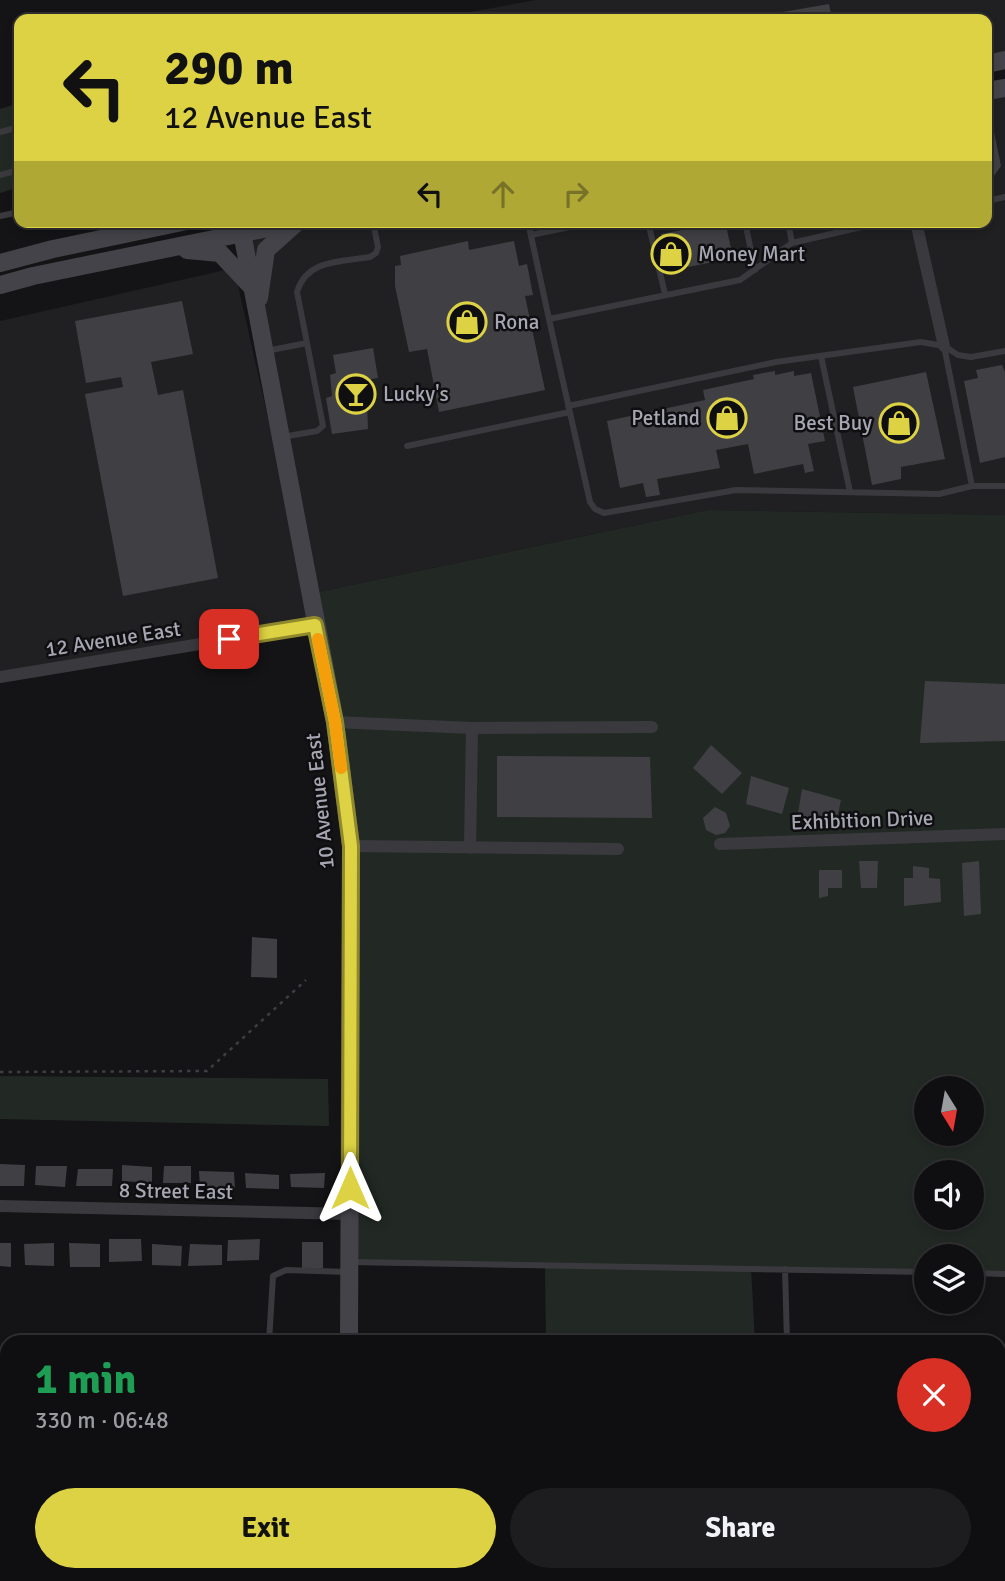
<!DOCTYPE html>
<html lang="en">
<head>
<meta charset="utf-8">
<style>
	body { margin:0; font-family:Signika,sans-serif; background:#1d1c1e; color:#f1f3f6; height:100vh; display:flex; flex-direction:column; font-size:26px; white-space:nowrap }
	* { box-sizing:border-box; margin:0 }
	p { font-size:23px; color:#9b9c9f }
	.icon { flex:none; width:38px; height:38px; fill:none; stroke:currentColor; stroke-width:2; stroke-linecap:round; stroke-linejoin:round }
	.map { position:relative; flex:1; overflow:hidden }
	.side { position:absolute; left:0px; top:1335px; width:1006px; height:247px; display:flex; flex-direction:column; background:#0f0e10; border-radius:21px 21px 0 0; box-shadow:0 4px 10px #0003,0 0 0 2px #2f2e30 }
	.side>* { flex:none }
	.hud { position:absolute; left:14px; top:14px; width:978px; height:214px; border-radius:14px; box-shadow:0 4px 10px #0003,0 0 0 2px #2f2e30; background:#dcd243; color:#111; overflow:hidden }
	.needle { width:46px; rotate:169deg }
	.fabs { position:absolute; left:914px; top:1076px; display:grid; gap:14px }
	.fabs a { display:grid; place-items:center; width:70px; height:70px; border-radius:50%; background:#0f0e10; box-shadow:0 4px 10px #0003,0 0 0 2px #2f2e30; font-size:35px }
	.pin { position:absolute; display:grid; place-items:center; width:60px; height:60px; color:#fff; margin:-30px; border-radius:14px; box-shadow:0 4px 10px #0006 }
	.me { position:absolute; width:77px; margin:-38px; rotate:0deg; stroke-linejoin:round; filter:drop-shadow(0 0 5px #0008) }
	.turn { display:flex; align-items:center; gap:24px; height:147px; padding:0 35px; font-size:32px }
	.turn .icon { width:91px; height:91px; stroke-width:2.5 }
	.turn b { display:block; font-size:49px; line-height:60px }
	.lanes { display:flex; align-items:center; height:66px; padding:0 35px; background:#0003; justify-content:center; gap:35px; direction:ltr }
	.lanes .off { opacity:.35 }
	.round { display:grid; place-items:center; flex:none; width:74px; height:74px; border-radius:37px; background:#1d1c1e }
	.headline { display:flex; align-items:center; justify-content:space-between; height:119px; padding:0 35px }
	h1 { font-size:42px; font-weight:800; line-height:52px; color:#1e9e55 }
	.action { display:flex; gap:14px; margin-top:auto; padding:14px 35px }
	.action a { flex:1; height:80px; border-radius:42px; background:#dcd243; color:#111; font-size:28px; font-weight:800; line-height:80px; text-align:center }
	.action a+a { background:#1d1c1e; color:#f1f3f6 }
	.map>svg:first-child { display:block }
	.built { fill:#201f21 }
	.green { fill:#222925; fill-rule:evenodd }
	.building { fill:#404044 }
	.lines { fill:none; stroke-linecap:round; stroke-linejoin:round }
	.path { stroke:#3d3d42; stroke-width:2.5; stroke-dasharray:3.5 5; stroke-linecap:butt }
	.lane { stroke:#3a3a3e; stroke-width:6 }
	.street { stroke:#3a3a3e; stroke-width:12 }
	.secondary { stroke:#434349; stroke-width:18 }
	.route-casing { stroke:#8f882c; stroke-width:18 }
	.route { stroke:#dcd243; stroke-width:12 }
	.slow { stroke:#f59e0b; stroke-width:12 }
	.labels { text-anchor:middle; stroke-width:5; stroke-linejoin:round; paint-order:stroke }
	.poi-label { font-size:21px; fill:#a6a7b3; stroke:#0f0e10; text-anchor:start }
	.street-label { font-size:21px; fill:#a6a7b3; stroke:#0f0e10 }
</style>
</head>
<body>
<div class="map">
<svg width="1005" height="1581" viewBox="0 0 1005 1581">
	<rect width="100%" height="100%" fill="#141315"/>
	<!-- built -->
	<path class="built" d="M536,0H1005V60L987,64V19H431Z
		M1005,88V515L708,510L309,594L243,234L297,222H987V91Z
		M234,268L315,625L0,677V321Z"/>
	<!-- green -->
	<path class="green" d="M19,103V187L0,193V109Z
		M708,510L1005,515V1274L971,1273V1256H926V1272L751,1267L755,1342H546L545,1268L353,1265L355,850L309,594ZM926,1088H971V1134H926ZM926,1172H971V1218H926Z
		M0,1076L328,1079L329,1126L0,1119Z"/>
	<!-- building -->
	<path class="building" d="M829,4L832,19H778L777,13Z
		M993,127L1001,166L991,180L987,181V128Z
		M696,222H722L726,225L733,258L668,271L661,234L693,228V223Z
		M468,241L469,250L514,241L519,266L527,264L533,295L525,296L545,390L439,412L427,349L409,352L395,286V266L401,265L400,256Z
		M182,301L193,354L151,362L158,395L183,390L218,578L123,596L85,394L123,387L121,377L86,383L75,321Z
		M373,348L378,378L366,380L368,429L332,434L326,398L332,396L330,375L336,373L333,355Z
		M1002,365L1005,372V457L980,463L964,381L978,378L976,370Z
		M775,371V375L794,371V376L811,373L825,441L808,444L814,471L805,473L803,464L754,474L748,444L716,450L720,468L657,479L660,495L646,497L643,483L620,488L607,421L705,400L703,390L754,379L753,375Z
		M926,372L945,459L901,467V479L872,485L853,387Z
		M925,681L1005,684V741L920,743Z
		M711,745L742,773L722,794L693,768Z
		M497,756L650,757L652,818L497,817Z
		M751,776L789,788L782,814L746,804Z
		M802,789L841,800L835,828L797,819Z
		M715,807L726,813L730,826L725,833L716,835L706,830L703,818Z
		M859,861H878L877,888H861Z
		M979,861L981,914L964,916L962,863Z
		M913,866L929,868V878L940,879L941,902L904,906V878H913Z
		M819,870H842V888H828V896L819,898Z
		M252,937L277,939V978L251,977Z
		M0,1164L25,1165L24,1186H0Z
		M122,1165L152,1167V1183L122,1181Z
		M36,1166H67L65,1187L35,1185Z
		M164,1166H191V1183H163Z
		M78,1169H113L112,1186H76Z
		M199,1171L234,1172L235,1189L200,1188Z
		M245,1173L279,1175V1189L246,1188Z
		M325,1173L324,1188L291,1187L290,1174Z
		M109,1239H141L142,1261L109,1262Z
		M260,1239L259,1260L227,1261L228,1240Z
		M302,1242H323V1268L302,1270Z
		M0,1243H11V1267L0,1266Z
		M54,1243V1266L25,1265L24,1244Z
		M69,1243L100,1244V1267H70Z
		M152,1244L182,1246L181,1266L152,1265Z
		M190,1244L222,1245V1265L188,1266Z"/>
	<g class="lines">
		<!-- path -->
		<path class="path" d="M0,1072L207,1071L306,980"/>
		<!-- lane -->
		<path class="lane" d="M0,132L19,127
			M0,175L19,170
			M987,201L1005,197
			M0,216L19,212
			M528,222L549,319
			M648,222L665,294
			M745,222L755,270
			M788,222L792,243
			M883,222L792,243L740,280L549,319L590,502L595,509L604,513L736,490L939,494L972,486
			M788,226L806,222
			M531,235L593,222
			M944,346L972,486H1005
			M266,351L307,343L297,292C307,259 341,262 370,257L376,253L378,247L373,222
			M821,356L850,492
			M568,406L776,362L921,342L944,346L958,355L971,357L1005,351
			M282,437L317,431L323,426L307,343
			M407,446L570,412
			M350,1262L926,1272
			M785,1269L787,1342
			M971,1273L1005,1274
			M269,1342L273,1276L286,1270L348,1272"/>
		<!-- street -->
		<path class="street" d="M916,222L944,346
			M0,677L315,625
			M335,722L472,728L652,727
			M720,844L1005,834
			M351,846L618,849
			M470,848L472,728
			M0,1206L350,1214
			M0,1363H7
			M999,1380H1005
			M123,1581V1575
			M557,1581V1575
			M589,1581V1575
			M1003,1581L1005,1532"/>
		<!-- secondary -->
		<path class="secondary" d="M987,64L1005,60
			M987,91L1005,88
			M240,222L335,722L351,846L349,1342
			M187,250L220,253L252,287
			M0,263L53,249L182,222
			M0,285L33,276L297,222
			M259,298L266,250L295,224
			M348,1575L349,1581"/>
	</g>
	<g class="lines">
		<!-- route casing -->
		<g class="route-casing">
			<path id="route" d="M229,639L315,625L335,722L351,846L350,1188"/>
		</g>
		<!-- route -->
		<use href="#route" class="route"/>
		<!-- slow -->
		<path class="slow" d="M318,639L335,722L341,768"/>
	</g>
	<!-- icons -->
	<defs>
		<g id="shop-ring" transform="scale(2.0125)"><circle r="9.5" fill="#0f0e10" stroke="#dcd243" stroke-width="1.5"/><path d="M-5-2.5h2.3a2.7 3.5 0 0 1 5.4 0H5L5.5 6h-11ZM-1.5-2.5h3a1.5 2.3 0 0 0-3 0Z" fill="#dcd243"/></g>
		<g id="bar-ring" transform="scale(2.0125)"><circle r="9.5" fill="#0f0e10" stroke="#dcd243" stroke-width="1.5"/><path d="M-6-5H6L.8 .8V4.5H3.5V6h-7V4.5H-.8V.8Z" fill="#dcd243"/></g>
	</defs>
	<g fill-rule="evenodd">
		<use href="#shop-ring" x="671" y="254"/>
		<use href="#shop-ring" x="467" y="322"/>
		<use href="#bar-ring" x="356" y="394"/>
		<use href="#shop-ring" x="727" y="418"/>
		<use href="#shop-ring" x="899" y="423"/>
	</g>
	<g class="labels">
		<!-- poi labels -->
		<g class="poi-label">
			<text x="698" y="261">Money Mart</text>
			<text x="494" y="329">Rona</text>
			<text x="383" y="401">Lucky's</text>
			<text x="700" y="425" text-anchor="end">Petland</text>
			<text x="872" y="430" text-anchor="end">Best Buy</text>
		</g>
		<!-- street labels -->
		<g class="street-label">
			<text transform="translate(113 639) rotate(-9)" y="7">12 Avenue East</text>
			<text transform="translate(320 801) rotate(-96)" y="7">10 Avenue East</text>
			<text transform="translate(862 820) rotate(-2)" y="7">Exhibition Drive</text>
			<text transform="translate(176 1191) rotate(1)" y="7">8 Street East</text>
		</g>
	</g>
</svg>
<div class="fabs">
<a><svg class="needle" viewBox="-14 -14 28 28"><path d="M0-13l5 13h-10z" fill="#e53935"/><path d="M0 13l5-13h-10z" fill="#9b9c9f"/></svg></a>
<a><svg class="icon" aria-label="sound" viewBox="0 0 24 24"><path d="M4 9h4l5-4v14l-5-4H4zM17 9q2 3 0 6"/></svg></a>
<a><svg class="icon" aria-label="layers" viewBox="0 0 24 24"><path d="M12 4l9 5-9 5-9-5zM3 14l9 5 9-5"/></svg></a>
</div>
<div class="pin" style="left:229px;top:639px;background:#d93025"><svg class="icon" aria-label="arrive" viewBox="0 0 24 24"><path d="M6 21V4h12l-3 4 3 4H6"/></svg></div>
<svg class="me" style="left:350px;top:1188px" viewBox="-20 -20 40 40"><path d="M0-17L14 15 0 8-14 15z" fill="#dcd243" stroke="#fff" stroke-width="4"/></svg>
<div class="hud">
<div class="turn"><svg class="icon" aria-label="left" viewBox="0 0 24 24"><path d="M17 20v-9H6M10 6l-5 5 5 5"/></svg><div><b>290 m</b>12 Avenue East</div></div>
<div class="lanes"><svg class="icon" aria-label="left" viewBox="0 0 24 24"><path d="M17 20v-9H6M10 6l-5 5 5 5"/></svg><svg class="icon off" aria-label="ahead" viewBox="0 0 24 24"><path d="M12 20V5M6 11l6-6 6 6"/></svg><svg class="icon off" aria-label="right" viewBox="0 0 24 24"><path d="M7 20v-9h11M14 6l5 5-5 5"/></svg></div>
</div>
<section class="side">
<div class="headline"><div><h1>1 min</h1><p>330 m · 06:48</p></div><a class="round" style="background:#d93025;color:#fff"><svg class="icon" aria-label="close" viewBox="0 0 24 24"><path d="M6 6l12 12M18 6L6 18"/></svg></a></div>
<div class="action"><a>Exit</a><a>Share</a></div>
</section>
</div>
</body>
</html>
